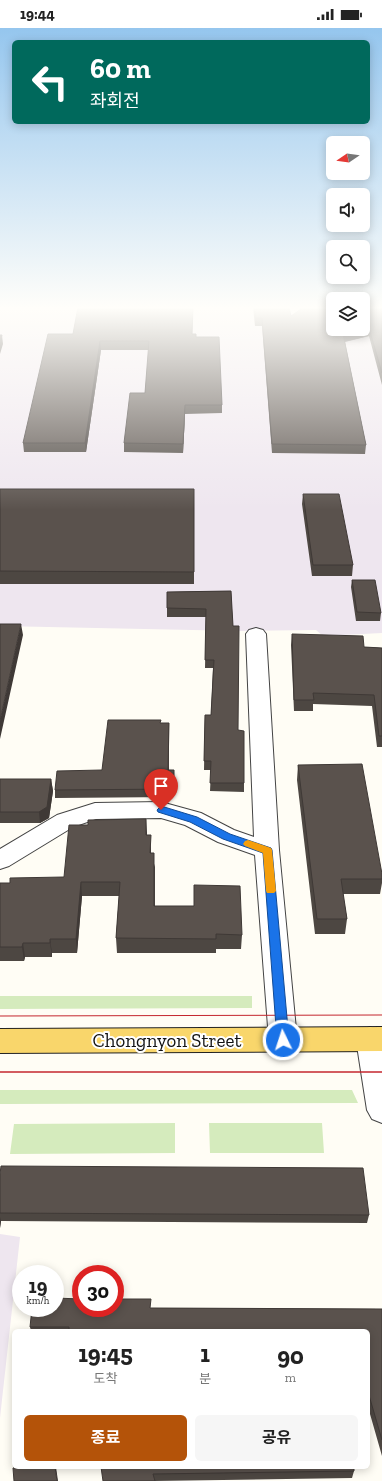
<!DOCTYPE html>
<html lang="ko">
<head>
<meta charset="utf-8">
<style>
	body { margin:0; font-family:"Zilla Slab","Noto Sans KR",serif; background:#f6f6f6; color:#222; height:100vh; display:flex; flex-direction:column; font-size:15px; white-space:nowrap }
	* { box-sizing:border-box; margin:0 }
	p { font-size:13px; color:#767676 }
	.icon { flex:none; width:22px; height:22px; fill:none; stroke:currentColor; stroke-width:2; stroke-linecap:round; stroke-linejoin:round }
	.map { position:relative; flex:1; overflow:hidden }
	.side { position:absolute; left:12px; top:1301px; width:358px; height:140px; display:flex; flex-direction:column; background:#fff; border-radius:6px; box-shadow:0 2px 10px #0003 }
	.side>* { flex:none }
	.top-card { position:absolute; left:12px; top:12px; width:358px; height:84px; border-radius:6px; box-shadow:0 2px 10px #0003; background:#00695c; color:#fff; overflow:hidden }
	.needle { width:26px; rotate:257deg }
	.buttons { position:absolute; left:326px; top:108px; display:grid; gap:8px }
	.buttons a { display:grid; place-items:center; width:44px; height:44px; border-radius:6px; background:#fff; box-shadow:0 2px 10px #0003; font-size:20px }
	.speed { position:absolute; left:12px; top:1237px; display:flex; gap:8px; font-size:20px; font-weight:700; text-align:center }
	.speed>* { display:grid; place-content:center; width:52px; height:52px; border-radius:50%; background:#fff; box-shadow:0 2px 10px #0003; line-height:1 }
	.speed small { font-size:10px; font-weight:400 }
	.speed .limit { border:6px solid #d22; background:#fff; color:#111 }
	.pin { position:absolute; display:grid; place-items:center; width:34px; height:34px; color:#fff; margin:-41px -17px; border-radius:50% 50% 50% 0; rotate:-45deg; box-shadow:0 0 4px #0007 }
	.pin .icon { rotate:45deg }
	.me { position:absolute; width:44px; margin:-22px; rotate:356deg; stroke-linejoin:round; filter:drop-shadow(0 0 3px #0008) }
	.turn { display:flex; align-items:center; gap:14px; height:84px; padding:0 12px; font-size:18px }
	.turn .icon { width:52px; height:52px; stroke-width:2.5 }
	.turn b { display:block; font-size:28px; line-height:34px }
	.eta { display:flex; justify-content:space-evenly; align-items:center; height:68px; text-align:center }
	.eta b { font-size:24px; font-weight:700; line-height:28px }
	.button { display:flex; gap:8px; margin-top:auto; padding:8px 12px }
	.button a { flex:1; height:46px; border-radius:6px; background:#b45309; color:#fff; font-size:16px; font-weight:700; line-height:46px; text-align:center }
	.button a+a { background:#f6f6f6; color:#222 }
	.status { display:flex; justify-content:space-between; align-items:center; height:28px; padding:0 20px; background:#fff; direction:ltr }
	.status svg { height:11px; fill:currentColor }
	.map>svg:first-child { display:block }
	.industrial { fill:#eee6ef }
	.green { fill:#d5ebbd }
	.lines { fill:none; stroke-linecap:round; stroke-linejoin:round }
	.minor-casing { stroke:#444; stroke-width:2 }
	.major-casing { stroke:#222; stroke-width:2 }
	.minor { fill:#fff; fill-rule:evenodd }
	.major { fill:#f9d66b; fill-rule:evenodd }
	.tram-far1 { stroke:#c4262e; stroke-width:1 }
	.tram { stroke:#c4262e; stroke-width:1.5 }
	.wall { fill:#4d4742 }
	.shaded-wall { fill:#3f3936 }
	.building { fill:#5a524d; stroke:#3f3936 }
	.route { fill:#1a73e8; stroke:#114b97 }
	.slow { fill:#f59e0b }
	.labels { text-anchor:middle; stroke-width:4; stroke-linejoin:round; paint-order:stroke }
	.near-street-label { font-size:19px; fill:#111; stroke:#fff }
</style>
</head>
<body>
<div class="status"><b>19:44</b><svg viewBox="0 0 49 12"><path d="M0 12V9h3v3zM5 12V6h3v6zM10 12V3h3v9zM15 12V0h3v12zM26 1h20v11H26zM47 4h2v5h-2z"/></svg></div>
<div class="map">
<svg width="382" height="1453" viewBox="0 0 382 1453">
	<rect width="100%" height="100%" fill="#fffdf5"/>
	<!-- industrial -->
	<path class="industrial" d="M0,279H333V301H363L382,279V605L323,608L316,602L241,603L0,598Z
		M0,1206L20,1209L0,1390Z"/>
	<!-- green -->
	<path class="green" d="M0,968H252V980L0,981Z
		M0,1062H352L358,1075L0,1076Z
		M175,1095V1125L10,1126L14,1096Z
		M209,1095H322L324,1125H210Z"/>
	<g class="lines">
		<!-- minor casing -->
		<g class="minor-casing">
			<path id="minor" d="M256,600L263,602L266,606L279,822L297,1012L293,1020L283,1024L273,1020L269,1012L255,827L218,814L185,797L161,790L96,791L73,799L9,838L0,841V821L57,787L95,775L161,774L201,785L234,802L254,809L246,606L249,602Z
				M370,999L380,1003L382,1007V1095L372,1091L367,1082L356,1011L360,1003Z"/>
		</g>
		<!-- major casing -->
		<g class="major-casing">
			<path id="major" d="M382,999V1023L0,1025V1001Z"/>
		</g>
		<!-- minor -->
		<use href="#minor" class="minor"/>
		<!-- major -->
		<use href="#major" class="major"/>
		<!-- tram-far1 -->
		<path class="tram-far1" d="M0,988L382,987"/>
		<!-- tram -->
		<path class="tram" d="M0,1044H382"/>
	</g>
	<!-- wall -->
	<path class="wall" d="M253,279H289L291,288L382,279V357L369,308L345,314L366,417L365,426L272,425L262,298H255Z
		M73,306H192L196,309L222,377V385L185,386L183,425L124,424V415L145,365L149,322H101L86,424H24L23,415Z
		M0,461H194V556H0Z
		M303,466L353,537L352,548H312L302,476Z
		M352,552L381,585L380,593H356L351,559Z
		M231,563L238,702L244,755V764L210,763L211,742H204L205,687H211L213,640H205L206,589H167V564Z
		M292,606L364,619L382,620V719H377L372,678L313,676V683H294L291,617Z
		M161,695H169V742H174V769L55,770V762L102,742Z
		M298,737L382,846V855L380,866H343L347,891L345,906H315L297,752Z
		M0,751H51L53,763L49,790L40,795H0Z
		M147,807L151,821V825L155,839V878L242,907L241,921H216V925H117L116,910L119,868H82L77,925H52V929H25L24,933H0V855H10L64,849Z
		M0,1146L369,1187L367,1195L1,1193L0,1200Z
		M151,1280L382,1281V1428L368,1379V1303H31L30,1299Z
		M101,1439L354,1443L352,1450L155,1453Z"/>
	<!-- shaded-wall -->
	<path class="shaded-wall" d="M369,300V308L343,314V306Z
		M2,307L3,316L0,326V314Z
		M100,313L101,322L86,424L85,415Z
		M185,377V386L183,425V416Z
		M21,596L23,607L0,711V693Z
		M51,751L53,763L49,790L40,795L39,784Z
		M146,791L147,805L146,821Z
		M151,807V821L150,839V825Z
		M81,854L82,868L77,925L76,911Z
		M50,911L52,925V929L50,915Z
		M23,915L25,929L24,933L22,919Z
		M0,1189L1,1193L0,1200Z
		M55,1439H56L58,1453H57Z"/>
	<!-- building -->
	<path class="building" d="M78,279H193L192,306H196V309H219L222,377H185L183,416L124,415L130,365H145L149,313H100L85,415H23L48,306H73Z
		M254,279H289L291,288L304,279H333V301H363V279H382V345L369,300L343,306L366,417L272,416L262,290H256Z
		M0,307H2L0,314Z
		M0,461H194V544L0,543Z
		M303,466H339L353,537H313Z
		M352,552H375L381,585L357,584Z
		M231,563L233,598H239L238,702L244,703V755H210L211,733H204L205,687H211L214,632H205L206,581L167,580V564Z
		M0,596H21L0,693Z
		M292,606L363,608L364,619L382,620V708H379L374,667L313,665L314,672H294Z
		M108,692H161L160,695H169L168,742H174V761L55,762L57,743L102,742Z
		M362,736L382,846V851H341L347,891H317L298,737Z
		M0,751H51L47,779L39,784H0Z
		M146,791V807H151L150,825H154V878H194V857L240,858L242,907L216,906V911L116,910L120,854H81L76,911H50V915H23L22,919H0V855H10V850L64,849L69,797H88V792Z
		M1,1138L363,1140L369,1187L0,1185V1146Z
		M55,1270L81,1271V1280H115V1271H151L150,1280L382,1281V1412L368,1364V1303H69V1299H30L32,1280H55Z
		M16,1439H55L57,1453H14L13,1440Z
		M101,1439H354V1443L153,1446L155,1453H103Z"/>
	<!-- sky -->
	<linearGradient id="sky" x2="0" y2="1"><stop stop-color="#95c6ee"/><stop offset="0.58" stop-color="#fffefa"/><stop offset="1" stop-color="#fffefa" stop-opacity="0"/></linearGradient>
	<rect width="382" height="482" fill="url(#sky)"/>
	<!-- route -->
	<path class="route" d="M161,778L197,789L230,806L271,820L272,822L289,1012L287,1015L283,1017L279,1015L277,1012L263,825L223,811L190,794L158,784L157,782Z"/>
	<!-- slow -->
	<path class="slow" d="M248,812L271,820L272,822L276,863L274,865H267L266,863L263,825L245,818L243,816L245,813Z"/>
	<g class="labels">
		<!-- near-street labels -->
		<g class="near-street-label">
			<text x="167" y="1019">Chongnyon Street</text>
		</g>
	</g>
</svg>
<div class="buttons">
<a><svg class="needle" viewBox="-14 -14 28 28"><path d="M0-13l5 13h-10z" fill="#e53935"/><path d="M0 13l5-13h-10z" fill="#767676"/></svg></a>
<a><svg class="icon" aria-label="sound" viewBox="0 0 24 24"><path d="M4 9h4l5-4v14l-5-4H4zM17 9q2 3 0 6"/></svg></a>
<a><svg class="icon" aria-label="search" viewBox="0 0 24 24"><circle cx="10" cy="10" r="6"/><path d="M15 15l6 6"/></svg></a>
<a><svg class="icon" aria-label="layers" viewBox="0 0 24 24"><path d="M12 4l9 5-9 5-9-5zM3 14l9 5 9-5"/></svg></a>
</div>
<div class="speed"><div>19<small>km/h</small></div><div class="limit">30</div></div>
<div class="pin" style="left:161px;top:782px;background:#d93025"><svg class="icon" aria-label="arrive" viewBox="0 0 24 24"><path d="M6 21V4h12l-3 4 3 4H6"/></svg></div>
<svg class="me" style="left:283px;top:1012px" viewBox="-20 -20 40 40"><circle r="17" fill="#1a73e8" stroke="#fff" stroke-width="3"/><path d="M0-11L8 9 0 5-8 9z" fill="#fff"/></svg>
<div class="top-card">
<div class="turn"><svg class="icon" aria-label="left" viewBox="0 0 24 24"><path d="M17 20v-9H6M10 6l-5 5 5 5"/></svg><div><b>60 m</b>좌회전</div></div>
</div>
<section class="side">
<div class="eta">
<div><b>19:45</b><p>도착</p></div>
<div><b>1</b><p>분</p></div>
<div><b>90</b><p>m</p></div>
</div>
<div class="button"><a>종료</a><a>공유</a></div>
</section>
</div>
</body>
</html>
